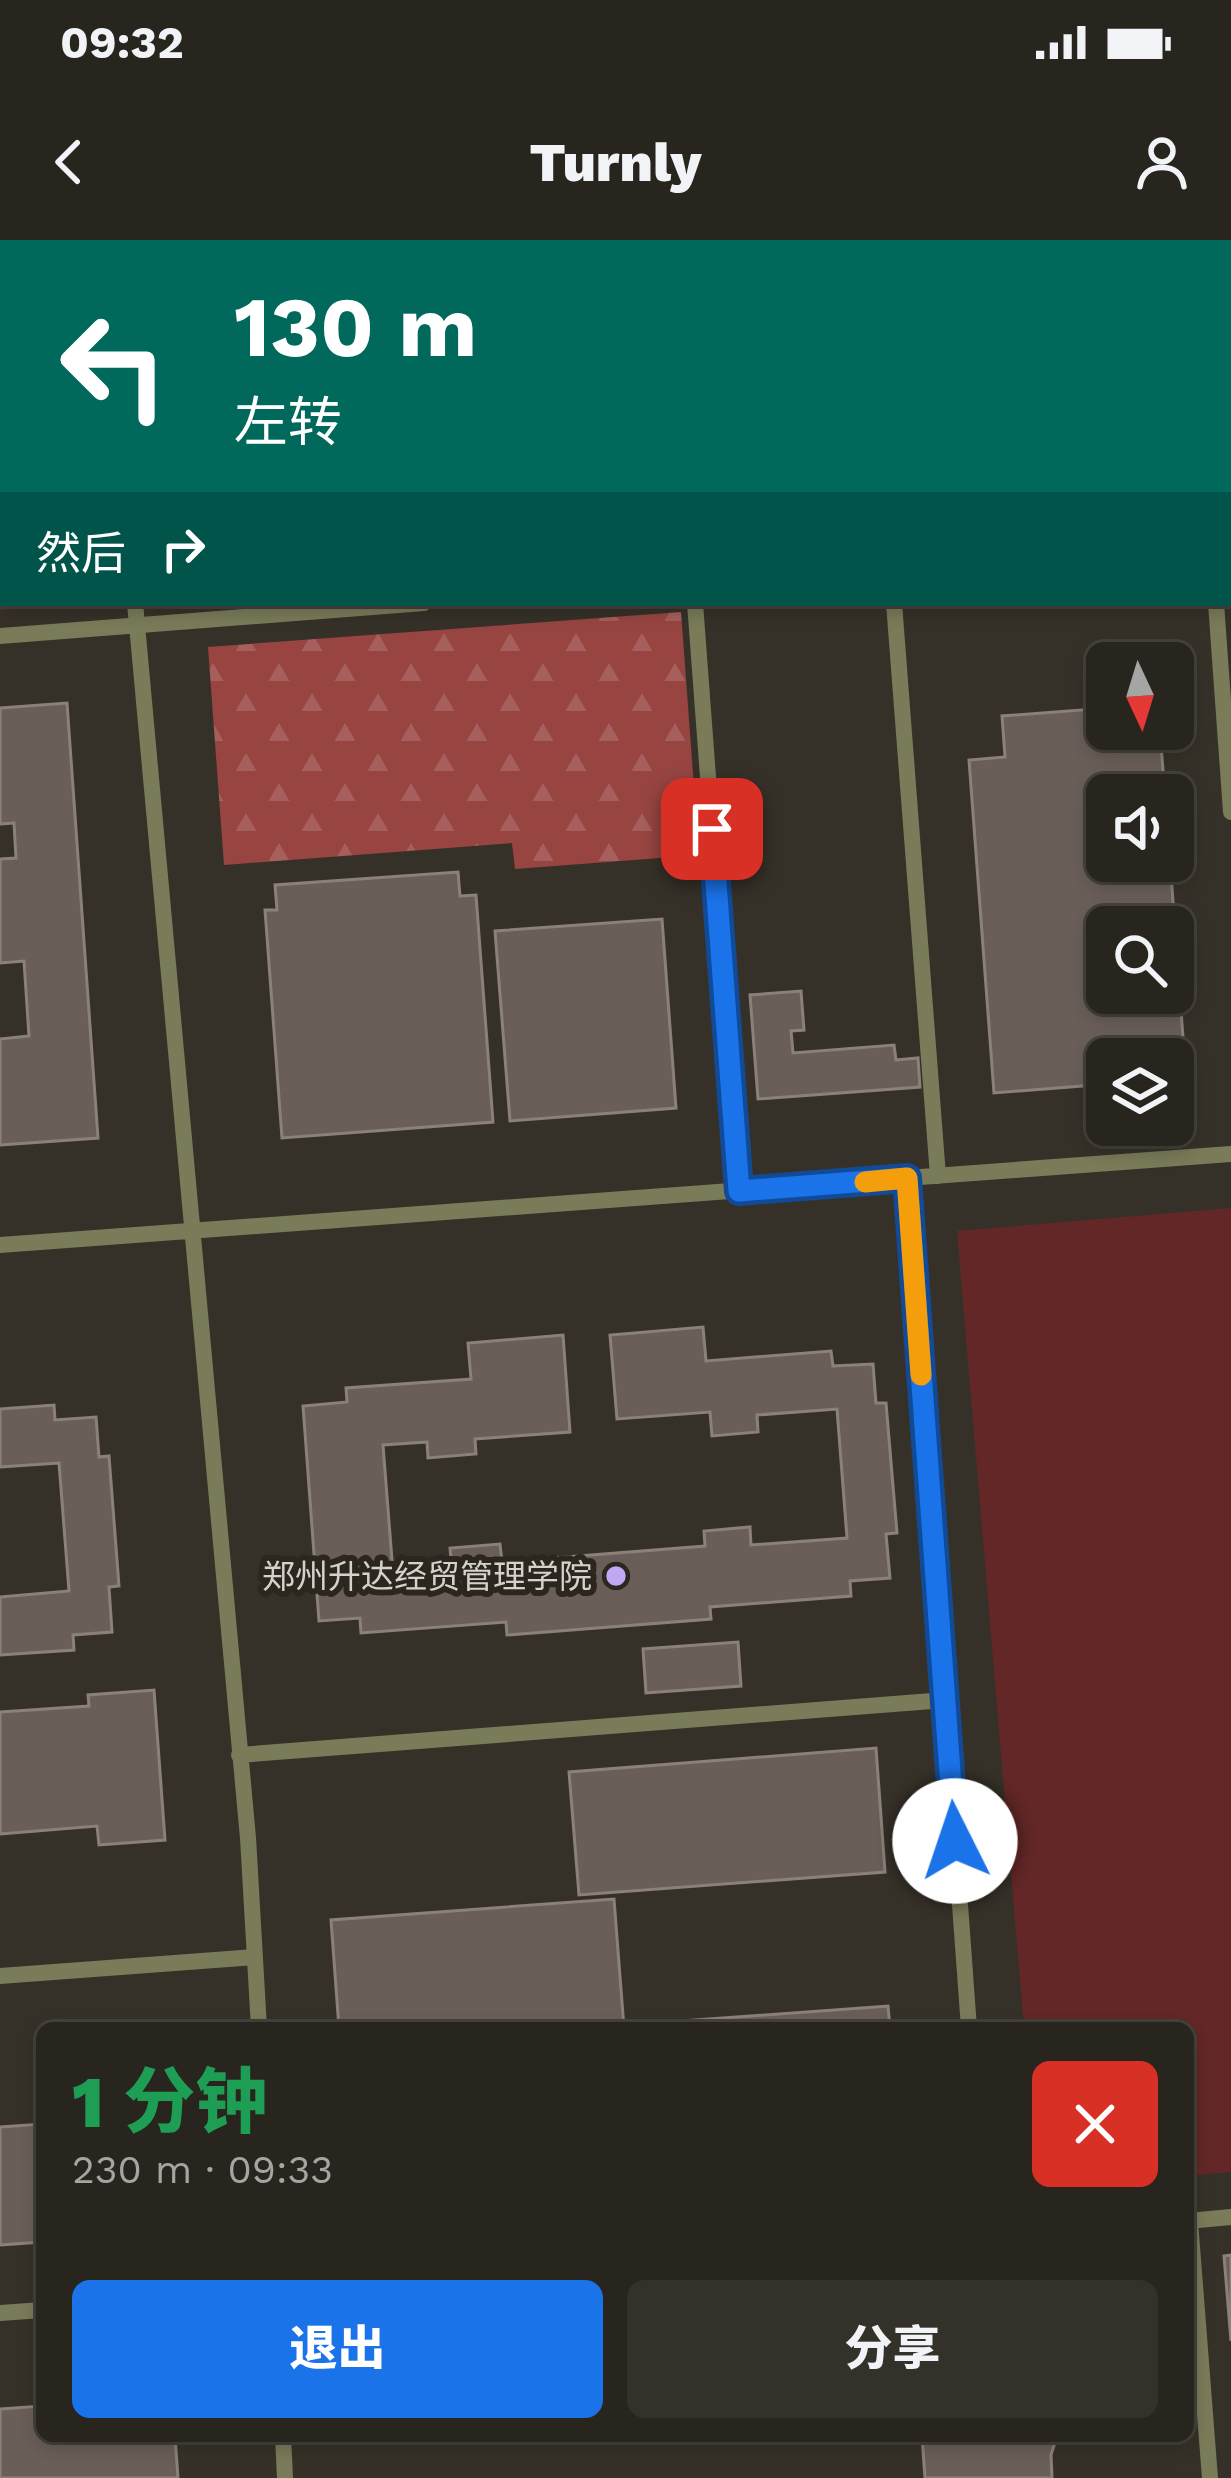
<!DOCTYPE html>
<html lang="zh">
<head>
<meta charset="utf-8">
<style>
	body { margin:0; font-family:"Work Sans","Noto Sans SC",sans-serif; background:#34312b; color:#f1f3f6; height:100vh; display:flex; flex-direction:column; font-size:45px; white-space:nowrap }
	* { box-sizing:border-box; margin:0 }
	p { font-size:39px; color:#a5a5a4 }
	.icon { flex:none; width:66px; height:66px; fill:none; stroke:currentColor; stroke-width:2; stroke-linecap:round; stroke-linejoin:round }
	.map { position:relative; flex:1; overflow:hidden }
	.details { position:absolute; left:36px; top:1782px; width:1158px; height:420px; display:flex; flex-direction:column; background:#28251e; border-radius:18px; box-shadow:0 6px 18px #0003,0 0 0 3px #44423c }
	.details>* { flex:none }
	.hud { position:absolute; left:0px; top:0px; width:1233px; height:366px; box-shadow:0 6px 18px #0003,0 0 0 3px #44423c; background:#00695c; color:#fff; overflow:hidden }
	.needle { width:78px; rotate:176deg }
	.controls { position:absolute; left:1086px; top:402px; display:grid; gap:24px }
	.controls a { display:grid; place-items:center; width:108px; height:108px; border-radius:18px; background:#28251e; box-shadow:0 6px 18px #0003,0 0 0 3px #44423c; font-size:60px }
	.pin { position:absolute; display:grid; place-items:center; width:102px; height:102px; color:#fff; margin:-51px; border-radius:24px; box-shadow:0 6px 18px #0006 }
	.me { position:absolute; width:132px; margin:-66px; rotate:356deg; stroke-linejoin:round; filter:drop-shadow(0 0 9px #0008) }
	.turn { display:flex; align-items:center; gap:42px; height:252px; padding:0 36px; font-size:54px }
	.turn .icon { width:156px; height:156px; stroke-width:2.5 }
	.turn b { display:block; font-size:84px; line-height:102px }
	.then { display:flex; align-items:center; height:114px; padding:0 36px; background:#0003; gap:24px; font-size:45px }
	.round { display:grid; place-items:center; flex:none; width:126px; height:126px; border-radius:18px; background:#34312b }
	.headline { display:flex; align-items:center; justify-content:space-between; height:204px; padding:0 36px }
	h1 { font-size:72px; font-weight:800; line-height:90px; color:#1e9e55 }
	.action { display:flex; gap:24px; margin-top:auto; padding:24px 36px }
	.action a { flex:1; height:138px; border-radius:18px; background:#1a73e8; color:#fff; font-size:48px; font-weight:800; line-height:138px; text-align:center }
	.action a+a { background:#34312b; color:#f1f3f6 }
	.status { display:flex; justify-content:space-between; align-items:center; height:84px; padding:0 60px; background:#28251e; direction:ltr }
	.status svg { height:33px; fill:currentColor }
	header { display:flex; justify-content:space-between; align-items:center; height:156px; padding:0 36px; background:#28251e; font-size:54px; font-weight:800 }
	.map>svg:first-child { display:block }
	.grass { fill:url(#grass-tufts) }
	.forest { fill:url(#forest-firs) }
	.pitch { fill:#622726 }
	.building { fill:#6a5f58; stroke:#8c817a; stroke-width:3; fill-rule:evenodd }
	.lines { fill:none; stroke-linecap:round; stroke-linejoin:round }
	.lane { stroke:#7a7b59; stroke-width:16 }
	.route-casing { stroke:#114b97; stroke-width:30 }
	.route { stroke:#1a73e8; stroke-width:21 }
	.slow { stroke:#f59e0b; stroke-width:21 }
	.poi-dot { fill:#c0a8f4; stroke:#2c271e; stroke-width:4.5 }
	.labels { text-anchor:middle; stroke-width:12; stroke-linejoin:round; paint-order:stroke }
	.poi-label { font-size:33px; fill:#d5d2cc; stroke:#2c271e; text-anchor:end }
</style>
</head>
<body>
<div class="status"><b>09:32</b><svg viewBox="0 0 49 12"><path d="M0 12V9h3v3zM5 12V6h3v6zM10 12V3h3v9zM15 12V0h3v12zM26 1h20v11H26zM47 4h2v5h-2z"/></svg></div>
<header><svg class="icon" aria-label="back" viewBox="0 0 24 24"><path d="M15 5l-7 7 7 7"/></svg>Turnly<svg class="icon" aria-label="person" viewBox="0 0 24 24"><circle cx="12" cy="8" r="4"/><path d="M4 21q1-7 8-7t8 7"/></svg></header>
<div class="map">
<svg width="1231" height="2238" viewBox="0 0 1231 2238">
	<defs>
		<pattern id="grass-tufts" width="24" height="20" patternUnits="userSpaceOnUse" patternTransform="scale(3)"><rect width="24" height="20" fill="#622726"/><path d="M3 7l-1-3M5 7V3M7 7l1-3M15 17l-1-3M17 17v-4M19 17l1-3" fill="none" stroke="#784544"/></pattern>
		<pattern id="forest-firs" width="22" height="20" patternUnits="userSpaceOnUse" patternTransform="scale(3)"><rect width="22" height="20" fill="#984542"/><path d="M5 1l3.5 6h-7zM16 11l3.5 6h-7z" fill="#a65f5c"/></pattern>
	</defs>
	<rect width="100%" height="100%" fill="#363128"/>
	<!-- grass -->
	<path class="grass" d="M0,121L3,363L83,364L0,370Z"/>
	<!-- forest -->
	<path class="forest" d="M681,372L699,615L515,629L512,603L224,625L208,407Z"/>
	<!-- pitch -->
	<path class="pitch" d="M1231,968V1932L1188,1936V1788H1024L957,991Z"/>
	<!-- building -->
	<path class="building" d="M708,0H996V3H708Z
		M67,463L98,898L0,905V799L29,796L24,721L0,723V619L16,618L14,583L0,584V468Z
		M1107,468L1113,509L1161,505L1165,555H1107V621H1170L1186,838L1173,839V819H1107V844L994,853L969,520L1005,517L1002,476ZM1107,687H1173V753H1107Z
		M458,632L460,656L476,655L493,882L282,898L265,670H277L275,645Z
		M662,679L676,868L510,881L495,691Z
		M801,751L804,790L791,791L793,813L894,805L896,820L918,818L920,847L758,859L750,755Z
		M703,1087L706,1121L831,1111L833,1126L873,1124L876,1163H886L897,1293L886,1294L890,1338L850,1341L851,1356L710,1367L711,1379L507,1395L506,1382L361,1393L360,1378L319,1381L303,1166L347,1162L346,1148L471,1139L468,1103L563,1095L570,1192L475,1199L476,1214L428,1218L427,1202L383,1205L393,1333L452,1329L450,1308L500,1304L502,1322L705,1306L704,1291L750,1287L751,1305L847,1298L837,1169L757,1175L758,1192L712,1196L710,1172L617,1179L610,1095Z
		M54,1165L55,1180L96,1177L99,1217L109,1216L119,1346L109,1347L112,1392L73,1395L74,1410L0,1415V1357L69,1351L59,1223L0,1227V1169Z
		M738,1402L741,1446L646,1453L643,1409Z
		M154,1450L165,1600L99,1605L97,1586L0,1594V1472L89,1466L88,1455Z
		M876,1508L885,1632L579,1655L569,1532Z
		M614,1659L624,1788H339L331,1680Z
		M888,1766L890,1788H682V1781Z
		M42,1884V2002L0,2005V1887Z
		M1231,2015V2101L1224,2016Z
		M42,2166V2196H175L178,2238H0V2169Z
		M922,2196H1057L1051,2215L1052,2238H925Z"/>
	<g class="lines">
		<!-- lane -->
		<path class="lane" d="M107,0V3
			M382,0V3
			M613,0V3
			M1192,0V3
			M1022,3V0
			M0,92H3
			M1230,151L1231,150
			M135,363L248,1598L259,1788
			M695,363L739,951
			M894,363L938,936
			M1216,363L1231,572
			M0,396L424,363
			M907,939L969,1788
			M0,1005L1231,914
			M239,1515L945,1460
			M0,1736L255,1717
			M1188,1981L1231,1977
			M1190,1981L1210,2238
			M0,2073L42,2070
			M283,2196L285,2238"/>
	</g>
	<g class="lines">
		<!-- route casing -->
		<g class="route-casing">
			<path id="route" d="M712,589L739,951L907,938L955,1601"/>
		</g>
		<!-- route -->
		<use href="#route" class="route"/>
		<!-- slow -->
		<path class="slow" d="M865,942L907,938L921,1135"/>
	</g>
	<!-- markers -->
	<circle class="poi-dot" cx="616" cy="1336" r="12"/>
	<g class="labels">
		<!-- poi labels -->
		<g class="poi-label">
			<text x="592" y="1348">郑州升达经贸管理学院</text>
		</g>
	</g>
</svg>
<div class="controls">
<a><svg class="needle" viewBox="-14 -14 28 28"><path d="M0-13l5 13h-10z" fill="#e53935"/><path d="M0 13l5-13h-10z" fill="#a5a5a4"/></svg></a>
<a><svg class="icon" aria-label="sound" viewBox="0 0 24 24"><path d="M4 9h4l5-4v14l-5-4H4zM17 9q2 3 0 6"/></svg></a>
<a><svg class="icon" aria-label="search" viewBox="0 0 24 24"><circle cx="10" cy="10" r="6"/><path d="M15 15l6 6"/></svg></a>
<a><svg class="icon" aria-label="layers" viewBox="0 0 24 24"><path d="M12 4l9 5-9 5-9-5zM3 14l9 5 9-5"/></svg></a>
</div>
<div class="pin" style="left:712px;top:589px;background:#d93025"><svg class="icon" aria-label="arrive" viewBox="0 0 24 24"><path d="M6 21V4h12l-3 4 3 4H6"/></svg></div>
<svg class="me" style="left:955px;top:1601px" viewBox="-20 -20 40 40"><circle r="19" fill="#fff"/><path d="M0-13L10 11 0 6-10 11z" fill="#1a73e8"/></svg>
<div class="hud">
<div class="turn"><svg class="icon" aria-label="left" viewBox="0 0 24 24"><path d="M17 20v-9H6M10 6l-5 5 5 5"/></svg><div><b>130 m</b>左转</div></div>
<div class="then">然后<svg class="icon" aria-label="right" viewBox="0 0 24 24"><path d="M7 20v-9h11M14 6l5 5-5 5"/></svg></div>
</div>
<section class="details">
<div class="headline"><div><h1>1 分钟</h1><p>230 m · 09:33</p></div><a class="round" style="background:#d93025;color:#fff"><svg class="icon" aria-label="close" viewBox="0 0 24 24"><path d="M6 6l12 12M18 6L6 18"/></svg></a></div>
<div class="action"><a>退出</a><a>分享</a></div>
</section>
</div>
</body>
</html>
